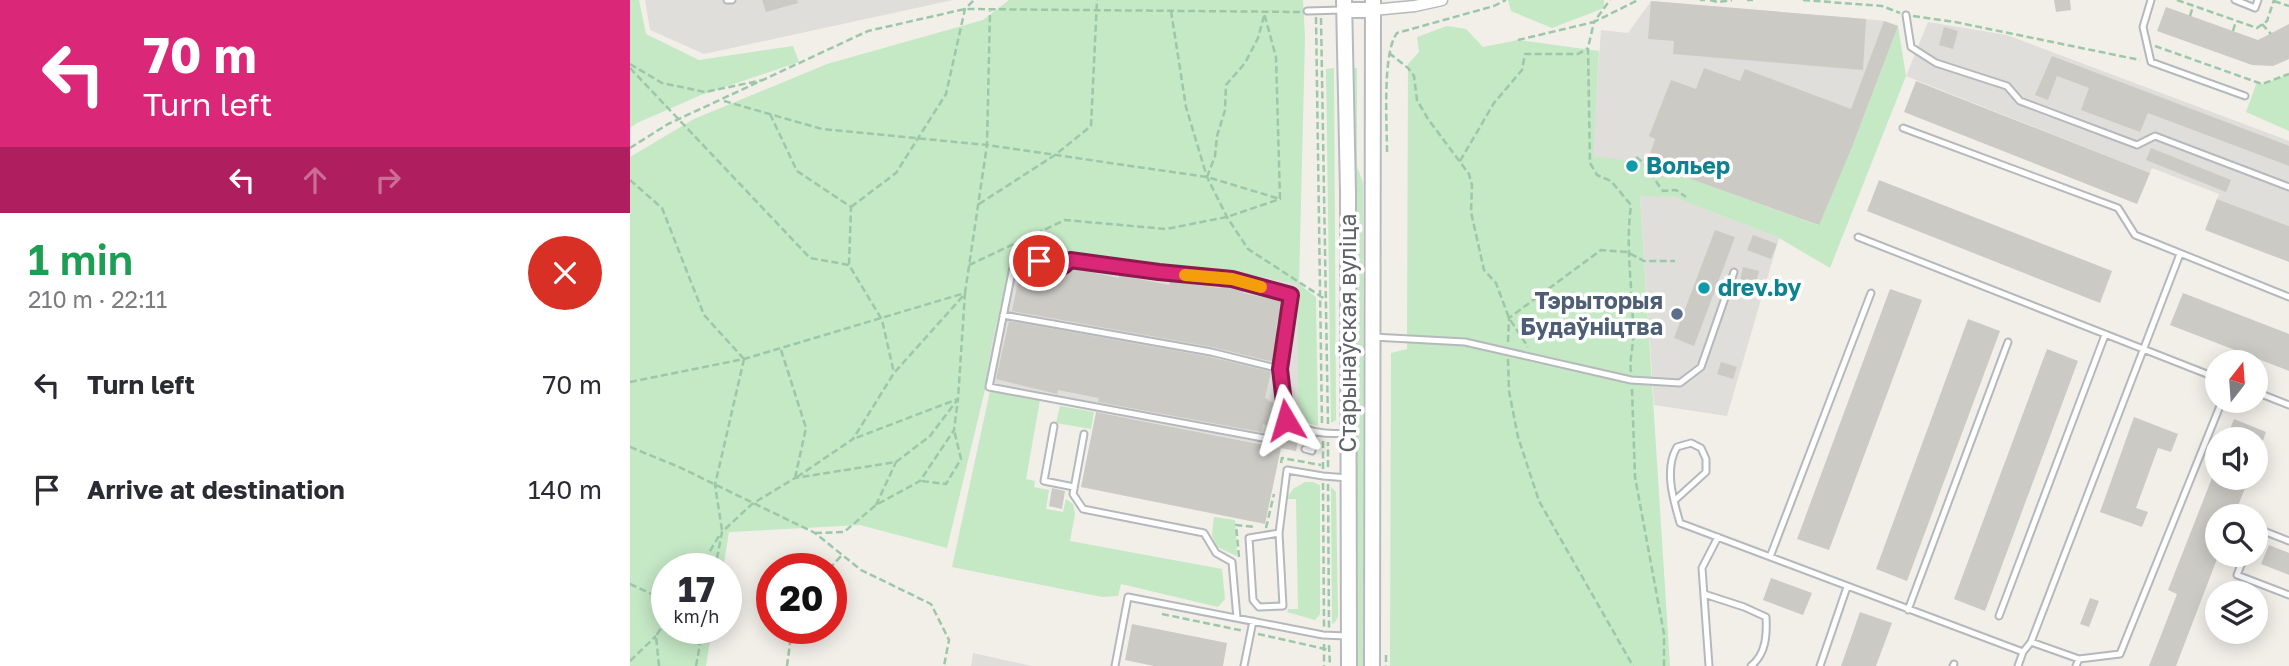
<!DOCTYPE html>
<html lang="en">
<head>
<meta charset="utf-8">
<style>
	body { margin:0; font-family:"Golos Text",sans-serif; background:#f2f2f3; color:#2b2b33; height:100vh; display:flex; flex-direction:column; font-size:26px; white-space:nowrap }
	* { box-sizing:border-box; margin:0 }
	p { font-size:23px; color:#7c7c81 }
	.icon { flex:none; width:38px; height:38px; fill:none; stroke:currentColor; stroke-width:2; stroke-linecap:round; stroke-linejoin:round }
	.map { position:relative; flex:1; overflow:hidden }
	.side { display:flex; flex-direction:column; background:#fff; width:630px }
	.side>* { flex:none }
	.hud { background:#db2777; color:#fff; overflow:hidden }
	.needle { width:46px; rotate:17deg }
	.tools { position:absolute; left:1575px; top:350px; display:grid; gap:14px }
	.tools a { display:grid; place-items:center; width:63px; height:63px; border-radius:50%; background:#fff; box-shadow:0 4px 18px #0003; font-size:35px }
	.speed { position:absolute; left:21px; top:553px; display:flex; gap:14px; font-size:35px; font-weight:700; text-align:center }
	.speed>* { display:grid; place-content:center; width:91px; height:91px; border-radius:50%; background:#fff; box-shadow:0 4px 18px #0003; line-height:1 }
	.speed small { font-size:18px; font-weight:400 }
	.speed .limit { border:10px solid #d22; background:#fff; color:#111 }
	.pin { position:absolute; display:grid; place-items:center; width:60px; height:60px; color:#fff; margin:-30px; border:4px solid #fff; border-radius:50%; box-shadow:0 2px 7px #0007 }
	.me { position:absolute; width:77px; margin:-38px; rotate:353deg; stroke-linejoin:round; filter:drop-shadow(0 0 5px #0008) }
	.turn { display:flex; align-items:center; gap:24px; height:147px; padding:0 28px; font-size:32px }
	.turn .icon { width:91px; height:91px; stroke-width:2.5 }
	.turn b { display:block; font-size:49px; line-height:60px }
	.lanes { display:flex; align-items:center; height:66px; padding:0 28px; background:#0003; justify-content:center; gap:35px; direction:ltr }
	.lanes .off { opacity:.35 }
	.round { display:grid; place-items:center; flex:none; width:74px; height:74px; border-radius:37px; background:#f2f2f3 }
	.summary { display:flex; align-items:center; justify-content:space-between; height:119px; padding:0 28px }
	h1 { font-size:42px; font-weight:600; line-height:52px; color:#1e9e55 }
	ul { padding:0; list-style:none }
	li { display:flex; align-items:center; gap:21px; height:105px; padding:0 28px }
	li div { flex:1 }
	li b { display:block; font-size:26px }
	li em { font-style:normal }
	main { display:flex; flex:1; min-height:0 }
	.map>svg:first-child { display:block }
	.industrial { fill:#e0deda }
	.green { fill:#c5e8c5 }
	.building { fill:#cccac5 }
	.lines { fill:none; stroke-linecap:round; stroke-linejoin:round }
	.service-casing { stroke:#b5b8bc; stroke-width:9 }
	.minor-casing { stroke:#b5b8bc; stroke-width:13 }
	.secondary-casing { stroke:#b6babf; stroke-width:18 }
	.path { stroke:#9cc7a9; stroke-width:2.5; stroke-dasharray:7 3.5; stroke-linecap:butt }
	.service { stroke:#fff; stroke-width:5 }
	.minor { stroke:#fff; stroke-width:10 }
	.secondary { stroke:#fff; stroke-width:14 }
	.route-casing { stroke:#8e194d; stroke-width:18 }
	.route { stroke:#db2777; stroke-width:12 }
	.slow { stroke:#f59e0b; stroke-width:12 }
	.culture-dot { fill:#0f9aa8; stroke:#fff; stroke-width:2.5 }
	.service-dot { fill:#5c6f8a; stroke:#fff; stroke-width:2.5 }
	.labels { text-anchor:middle; stroke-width:7; stroke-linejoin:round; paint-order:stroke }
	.culture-label { font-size:23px; font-weight:bold; fill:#0d838f; stroke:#fff; text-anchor:start }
	.service-label { font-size:23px; font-weight:bold; fill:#4e5e75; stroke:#fff; text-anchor:end }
	.street-label { font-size:23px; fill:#5f6368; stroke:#fff }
</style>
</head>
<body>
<main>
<section class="side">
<div class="hud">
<div class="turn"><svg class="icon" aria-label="left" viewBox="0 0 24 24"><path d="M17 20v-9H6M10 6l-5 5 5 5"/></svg><div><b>70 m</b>Turn left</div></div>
<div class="lanes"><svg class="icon" aria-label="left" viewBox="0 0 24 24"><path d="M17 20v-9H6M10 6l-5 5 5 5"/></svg><svg class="icon off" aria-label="ahead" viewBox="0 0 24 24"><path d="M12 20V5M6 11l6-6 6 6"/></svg><svg class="icon off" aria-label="right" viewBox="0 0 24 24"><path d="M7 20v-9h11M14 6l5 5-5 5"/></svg></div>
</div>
<div class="summary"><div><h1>1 min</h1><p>210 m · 22:11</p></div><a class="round" style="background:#d93025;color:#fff"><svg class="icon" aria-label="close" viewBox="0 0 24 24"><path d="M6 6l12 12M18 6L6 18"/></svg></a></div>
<ul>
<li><svg class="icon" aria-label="left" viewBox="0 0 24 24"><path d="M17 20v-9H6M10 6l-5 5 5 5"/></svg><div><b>Turn left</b></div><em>70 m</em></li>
<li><svg class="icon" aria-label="arrive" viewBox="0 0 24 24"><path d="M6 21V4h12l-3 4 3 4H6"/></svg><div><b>Arrive at destination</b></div><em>140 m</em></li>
</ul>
</section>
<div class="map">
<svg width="1659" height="666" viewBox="0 0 1659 666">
	<rect width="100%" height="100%" fill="#f1efe8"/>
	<!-- industrial -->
	<path class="industrial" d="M15,0H323L74,54L20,30Z
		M1021,1L1236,19L1254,21L1268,26L1222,147L1189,225L1016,164L962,156L971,30L998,33Z
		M1298,22L1377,35L1659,141V226L1587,199L1589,194L1522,168L1520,173L1276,76Z
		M1010,195L1044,197L1149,238L1097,416L1024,405Z
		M383,252L432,260L434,255L605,272L669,284V433L666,451L355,390L362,343Z
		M343,653L402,666H341Z"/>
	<!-- green -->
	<path class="green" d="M0,0H9L16,34L69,60L163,46L169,62L71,95L7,123L0,128Z
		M379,0H673L675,38L669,284L686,297L688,426L668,420V284L605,272L434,255L432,260L383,252L362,343L355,390L317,548L230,525L99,532L93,569H37V628H82L76,666H0V157L64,119L197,64L353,20Z
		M878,0H974V8L922,28L881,11Z
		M817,26L836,29L853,47L888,40L969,51L963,156L1017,163L1188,225L1222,147L1268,26L1276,76L1200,268L1149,238L1044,197L1010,196L1040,666H760L761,364V353L777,349L778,64L789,52L787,37Z
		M704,68L706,420L701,423L696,69Z
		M721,68H727V166L733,183V666H728Z
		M1659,74V131L1616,112L1627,82L1633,84Z
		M360,391L410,400L396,479L405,481L404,487L419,490L416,509L433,512L436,499L443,504L445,514L440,541L592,569L595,599L588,607L491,584L488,596L472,597L322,567Z
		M430,406L464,412L461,429L426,423Z
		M675,482H683L690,485V614L685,620L657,612L658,609H668L666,499H656L663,489Z
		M701,487L706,492L708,616L706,621L702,624Z
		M584,517L605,520L607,556L587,547L582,535Z"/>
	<!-- building -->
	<path class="building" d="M132,0H167L168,3L136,12Z
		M1424,0H1440L1441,10L1426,12Z
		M1021,1L1236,19L1233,70L1043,54L1044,41L1018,39Z
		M1536,7L1628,40L1659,24V59L1643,66L1622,65L1527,31Z
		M1254,21L1268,26L1222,147L1189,225L1017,163L1025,139L1019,136L1041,80L1066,89L1074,68L1110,81L1115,69L1221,109Z
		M1314,27L1328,31L1323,49L1309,45Z
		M1422,56L1659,146V166L1518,113L1510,132L1451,110L1459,88L1427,76L1418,100L1405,95Z
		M1286,81L1520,173L1507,204L1274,112Z
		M1521,148L1601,180L1596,192L1516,160Z
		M1249,180L1482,271L1470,303L1237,211Z
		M1587,199L1659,226V262L1575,230Z
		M1085,230L1105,237L1064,346L1044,338Z
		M1123,235L1147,244L1141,259L1117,250Z
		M401,266L440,274L441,268L489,278V275L539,285L540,281L590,288L591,283L601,284L614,288L613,293L652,301L646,328L650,329L644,362L582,347L382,311L390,273L400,275Z
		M1113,267L1129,271L1122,298L1107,295Z
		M1260,289L1292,300L1199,550L1167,539Z
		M1553,293L1659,334V371L1540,325Z
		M1338,319L1370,331L1277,581L1246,569Z
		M379,321L580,357L641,372L635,398L638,399V401L649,404L646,427L633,424L631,432L468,402L469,398L428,390L427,394L366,379Z
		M1417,349L1448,361L1355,611L1324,599Z
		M1091,362L1107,367L1103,379L1087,374Z
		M466,412L650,448L656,431L669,433L666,451L651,448L635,524L451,487Z
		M1504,417L1548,434L1541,452L1528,448L1506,508L1518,512L1512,527L1470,512Z
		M1604,419L1636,432L1627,457L1626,439H1596Z
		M1582,478H1619L1604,516H1587V559L1546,666H1519L1547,594L1538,590Z
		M422,488L435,491L432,509L419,506Z
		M1639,545L1659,553V575L1631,564Z
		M1141,578L1182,593L1173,615L1133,600Z
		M1460,598L1469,601L1459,627L1450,624Z
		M1230,612L1262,623L1246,666H1211Z
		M502,624L597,643L593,666H524L495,660Z"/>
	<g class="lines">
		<!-- service casing -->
		<g class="service-casing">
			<path id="service" d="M97,0H102
				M1521,0L1513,27L1521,62L1615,96
				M1605,0L1625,8L1628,0
				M677,11L712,10
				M1276,15L1281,47L1306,63L1377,86L1390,101L1507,145L1525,136L1659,187
				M1273,128L1488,208L1505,235L1659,297
				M1228,237L1587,378
				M385,257L434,266L440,260L529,272L602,279L661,295L650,369L656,420L644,440L359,387Z
				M373,315L581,352L650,369
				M743,337L835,342L1001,380L1050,383L1071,367L1104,272
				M1626,392L1659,405
				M656,420C677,432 694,435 717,433
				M424,426L414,481L444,487
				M454,434L443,494L453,509L574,533L586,553L602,562L607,618
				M675,449L682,451L683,432
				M1044,501L1076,472V459L1071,448L1061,443L1047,447C1034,469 1043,499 1050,523L1393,652
				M1626,528L1659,541
				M649,533L619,538L623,600L629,607L653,606L649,533L657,470L693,476L718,478
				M1615,555L1607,575L1659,595
				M1140,557L1241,293
				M1074,594L1114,607L1136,617C1137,635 1136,654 1121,666
				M1278,610L1378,342
				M1369,616L1475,335
				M1401,642L1449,659L1446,666
				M1449,659L1490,654L1592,401
				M485,666L498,597L693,635L716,636
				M614,666L623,621
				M1079,666L1072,568L1088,537
				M1190,666L1217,587
				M1323,666L1324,664
				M1388,666L1393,652L1401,642L1550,254"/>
		</g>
		<!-- minor casing -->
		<g class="minor-casing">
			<path id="minor" d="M743,10L785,6L812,0"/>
		</g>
		<!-- secondary casing -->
		<g class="secondary-casing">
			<path id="secondary" d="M714,0L718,192L719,666
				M715,10H743
				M742,666L743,0"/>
		</g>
		<!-- path -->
		<path class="path" d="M1070,0H1075
			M1080,0L1088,2L1102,0
			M1117,0H1123
			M1173,0L1252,6L1270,13
			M1547,0L1627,28L1637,21L1644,0
			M1644,1L1659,6
			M541,11L556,107L577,177L597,217L618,249L695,299
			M1283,16L1325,22L1510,60
			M1560,16L1563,6
			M686,17L692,424
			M691,18L698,425
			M1632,24L1641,34
			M1603,31L1606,21
			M888,40L964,22L980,0
			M1525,46L1632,84L1659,74
			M759,53L778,68L784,76L787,100L798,119L839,174L842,185L841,212L854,270L866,283L879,318L898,347
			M0,64L32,83L75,92L133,80
			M0,68L180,258L219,265L252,320L264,373
			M94,101L192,129L357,145L577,177L650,199
			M140,114L167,171L221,207L219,265
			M0,148L38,124L238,31L335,9L670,12
			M757,152C757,125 752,53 767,33L864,6L876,0
			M1006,157C1019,165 1023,179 1033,191L1046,190L1056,197
			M830,161L864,103L892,70L895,54H948L958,48
			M577,177L585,156L587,136L595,110L596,85L615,63L628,38L634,16
			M0,180L32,208L74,315L114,359
			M349,204L425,155L461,126L467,0
			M221,207L266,173L316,94L335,9L344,0
			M339,265L435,220L536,229L597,217L650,199L646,57L634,13
			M878,342L879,318L971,250L997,252L1014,261H1045
			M151,350L176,428L165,478
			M878,359L879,391L888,437L909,501L1003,666
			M1001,372C999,358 1004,346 1003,333C1003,287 995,251 1001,205L981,181L967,175L960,163L958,48L964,22L1008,0
			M0,382L114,359L335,293L357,145L360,11
			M1002,389L1005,477L1034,634V666
			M693,441V469
			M0,447L49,467L185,533L231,570L301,604L319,640L314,666
			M651,463L652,458L691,465
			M698,467V442
			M167,477L223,439L264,373L333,296
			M292,481L316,484L331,459L324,430
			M693,483L694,627
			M698,484L699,628
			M246,505L266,462
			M636,528L644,494
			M92,530L85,485L114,359
			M185,533L214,532L246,505L290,481L324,430L328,399L223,439
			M609,557L606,525L626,527
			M69,569L89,536
			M85,569L92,532L122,504L165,478L266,462L300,436L328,399L335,293
			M199,569L212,555
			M0,584L37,601
			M532,614L614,631
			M63,628L69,645
			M628,634L700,650
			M694,644V666
			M699,645L700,666
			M756,655V666
			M0,661L26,636
			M29,666L26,636L37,619
			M66,666L73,628
			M157,666L162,628"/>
		<!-- service -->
		<use href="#service" class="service"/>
		<!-- minor -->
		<use href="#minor" class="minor"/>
		<!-- secondary -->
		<use href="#secondary" class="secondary"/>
	</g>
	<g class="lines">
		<!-- route casing -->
		<g class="route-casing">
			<path id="route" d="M409,261L434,266L440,260L529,272L602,279L661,295L650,369L656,420"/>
		</g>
		<!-- route -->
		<use href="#route" class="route"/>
		<!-- slow -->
		<path class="slow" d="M555,275L602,279L631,287"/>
	</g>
	<!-- markers -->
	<g class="culture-dot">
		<circle cx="1002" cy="166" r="7"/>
		<circle cx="1074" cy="288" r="7"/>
	</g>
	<circle class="service-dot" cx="1047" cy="314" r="7"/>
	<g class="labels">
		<!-- culture labels -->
		<g class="culture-label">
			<text x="1016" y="174">Вольер</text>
			<text x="1088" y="296">drev.by</text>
		</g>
		<!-- service labels -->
		<g class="service-label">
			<text x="1033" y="309">Тэрыторыя<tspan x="1033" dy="26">Будаўніцтва</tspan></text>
		</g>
		<!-- street labels -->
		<g class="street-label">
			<text transform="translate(718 333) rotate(-90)" y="8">Старынаўская вуліца</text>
		</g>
	</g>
</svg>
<div class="tools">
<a><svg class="needle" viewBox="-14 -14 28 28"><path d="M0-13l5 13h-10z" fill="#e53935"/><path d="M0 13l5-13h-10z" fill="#7c7c81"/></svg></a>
<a><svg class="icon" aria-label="sound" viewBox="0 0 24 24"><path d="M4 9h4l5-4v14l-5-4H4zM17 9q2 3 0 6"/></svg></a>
<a><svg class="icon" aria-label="search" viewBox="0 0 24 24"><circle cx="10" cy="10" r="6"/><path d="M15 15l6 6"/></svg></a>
<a><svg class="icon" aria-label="layers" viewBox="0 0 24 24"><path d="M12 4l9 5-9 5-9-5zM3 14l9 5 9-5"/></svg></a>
</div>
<div class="speed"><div>17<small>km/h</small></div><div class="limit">20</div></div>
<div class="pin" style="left:409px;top:261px;background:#d93025"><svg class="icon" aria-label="arrive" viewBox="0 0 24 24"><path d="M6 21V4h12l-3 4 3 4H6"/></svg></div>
<svg class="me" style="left:656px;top:420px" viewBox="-20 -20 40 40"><path d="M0-17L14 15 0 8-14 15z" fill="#db2777" stroke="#fff" stroke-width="4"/></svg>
</div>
</main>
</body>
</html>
